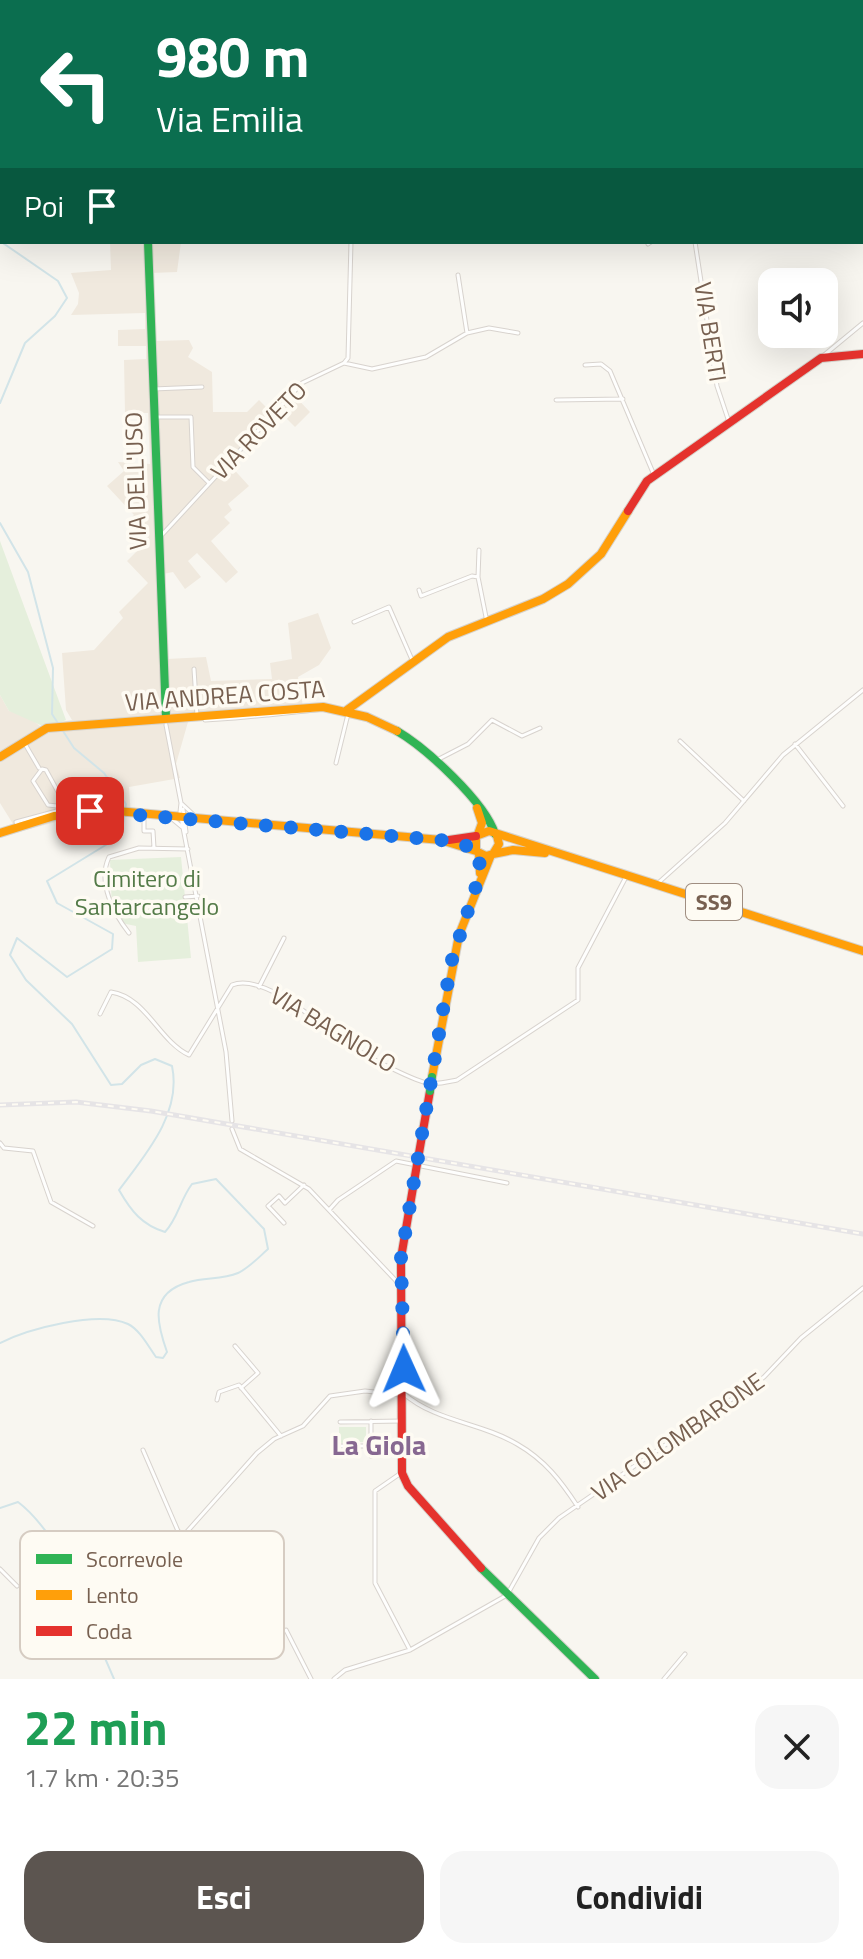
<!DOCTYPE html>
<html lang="it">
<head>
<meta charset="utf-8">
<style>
	body { margin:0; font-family:"Titillium Web",sans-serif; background:#f6f6f6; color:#222; height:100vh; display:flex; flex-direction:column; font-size:30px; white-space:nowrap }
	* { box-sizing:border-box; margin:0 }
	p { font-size:26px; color:#767676 }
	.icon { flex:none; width:44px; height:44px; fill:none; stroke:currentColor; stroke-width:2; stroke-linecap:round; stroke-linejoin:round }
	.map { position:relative; height:1679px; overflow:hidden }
	.drawer { display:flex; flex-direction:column; background:#fff; flex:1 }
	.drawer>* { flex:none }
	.banner { position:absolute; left:0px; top:0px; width:864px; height:244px; box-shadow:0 8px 32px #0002; background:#0b6e4f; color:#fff; overflow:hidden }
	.controls { position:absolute; left:758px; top:268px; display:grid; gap:16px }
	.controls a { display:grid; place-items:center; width:80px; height:80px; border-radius:16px; background:#fff; box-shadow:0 8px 32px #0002; font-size:40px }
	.pin { position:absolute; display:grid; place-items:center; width:68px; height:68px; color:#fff; margin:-34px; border-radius:16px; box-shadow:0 4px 12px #0006 }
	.me { position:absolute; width:88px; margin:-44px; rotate:359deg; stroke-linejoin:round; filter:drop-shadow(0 0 6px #0008) }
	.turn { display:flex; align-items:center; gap:28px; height:168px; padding:0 24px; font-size:36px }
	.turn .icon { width:104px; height:104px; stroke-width:2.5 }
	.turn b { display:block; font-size:56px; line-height:68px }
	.then { display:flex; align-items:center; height:76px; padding:0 24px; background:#0003; gap:16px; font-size:30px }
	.round { display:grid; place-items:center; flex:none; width:84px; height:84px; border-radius:24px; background:#f6f6f6 }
	.headline { display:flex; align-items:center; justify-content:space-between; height:136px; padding:0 24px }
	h1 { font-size:48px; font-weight:700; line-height:60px; color:#1e9e55 }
	.action { display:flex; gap:16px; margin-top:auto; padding:16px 24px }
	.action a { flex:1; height:92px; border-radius:24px; background:#5c5550; color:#fff; font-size:32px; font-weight:700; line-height:92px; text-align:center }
	.action a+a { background:#f6f6f6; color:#222 }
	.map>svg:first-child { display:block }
	.residential { fill:#f0e9de }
	.green { fill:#e5efdc }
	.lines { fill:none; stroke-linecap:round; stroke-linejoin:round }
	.stream { stroke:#d2e4e8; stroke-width:2 }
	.street-casing { stroke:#d8d3ce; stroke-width:5 }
	.fast-casing { stroke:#d6d2cb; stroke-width:10 }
	.slow-casing { stroke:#d6d2cb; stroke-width:10 }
	.jam-casing { stroke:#d6d2cb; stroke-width:10 }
	.street { stroke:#fefefd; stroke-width:3 }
	.fast { stroke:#30b455; stroke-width:8 }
	.slow { stroke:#ff9f0a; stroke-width:8 }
	.jam { stroke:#e5322d; stroke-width:8 }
	.rail-casing { stroke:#e6e4e6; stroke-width:5 }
	.rail { stroke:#fefbf3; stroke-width:2; stroke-dasharray:6; stroke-linecap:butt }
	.fast-bridge-casing { stroke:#d6d2cb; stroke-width:10; stroke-linecap:butt }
	.jam-bridge-casing { stroke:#d6d2cb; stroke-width:10; stroke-linecap:butt }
	.fast-bridge { stroke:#30b455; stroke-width:8 }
	.jam-bridge { stroke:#e5322d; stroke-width:8 }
	.route { stroke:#1a73e8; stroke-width:14; stroke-dasharray:0 25.2 }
	.labels { text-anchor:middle; stroke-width:7; stroke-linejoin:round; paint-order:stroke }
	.shield { fill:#fefbf3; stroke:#a08e81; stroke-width:2 }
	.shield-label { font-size:22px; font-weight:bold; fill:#776050 }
	.street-label { font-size:24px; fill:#776050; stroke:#fefbf3 }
	.park-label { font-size:24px; fill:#547b48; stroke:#fefbf3 }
	.quarter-label { font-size:28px; font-weight:bold; fill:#876891; stroke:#fefbf3 }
	.key { fill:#fefbf3; stroke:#d6ccc2; stroke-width:2 }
	.key-label { font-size:22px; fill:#776050 }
</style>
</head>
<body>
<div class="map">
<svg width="863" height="1679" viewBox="0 0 863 1679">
	<rect width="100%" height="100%" fill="#f8f6f0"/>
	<!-- residential -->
	<path class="residential" d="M110,242H181L177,272L152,273L155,341L189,340L193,348L188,357L212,372L213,412H247L259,400L271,412L291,392L310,412L295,427L279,411L229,464L249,486L228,504L232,510L224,517L230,523L211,541L238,572L226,583L197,553L188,561L201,577L185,589L173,572L163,574L167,659L206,657L211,681L272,679L270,663L292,659L288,623L318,613L331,648L319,665L298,677L303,707L190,715L176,764L180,778L129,787L131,817L100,815L67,819L4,836L0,829L13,824L0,803V695L9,711L23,713L40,726L72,720L66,710L62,653L94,650L123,618L119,612L148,583L127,561L138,550L132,543L135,531L127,522L134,515L107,486L124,471L118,462L150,464L148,413H125L124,360L146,359V346H118V330L145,329V313L71,315L78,304L79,293L71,273L111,270Z"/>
	<!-- green -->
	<path class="green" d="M0,541L66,720L47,728L9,711L0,695Z
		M181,857L191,958L138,962L136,926L121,923L112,910L110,860Z
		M339,1427H366V1442L339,1443Z"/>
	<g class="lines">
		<!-- stream -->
		<path class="stream" d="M0,241L58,281L67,298L55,316L25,343L0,403
			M0,523L28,572L53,668L52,714L74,748L104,773L126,804L125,809
			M0,1343C28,1329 98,1310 128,1324C140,1330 148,1346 156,1357L163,1358L167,1352C157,1324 148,1293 189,1282C205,1277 222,1280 238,1273C249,1268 259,1257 268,1249L264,1229L216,1179L192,1184C180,1200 178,1218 165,1232C142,1225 131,1211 119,1190C146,1154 182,1113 172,1066L155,1059L141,1065L122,1084L111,1085L72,1024L26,980L10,955L17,938L67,977L112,949L113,934L57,903L47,881L122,835L124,815
			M0,1508L18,1502C46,1523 79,1579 90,1612L88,1619L114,1679"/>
		<!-- street casing -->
		<g class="street-casing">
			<path id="street" d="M315,0L316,2
				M606,0V2
				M824,0L826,2
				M206,2L208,0
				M862,17H863
				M862,38L863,41
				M695,242L717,386L729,422
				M648,244L651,242
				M458,275L467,333
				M823,356L863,323
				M344,363L348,358L351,242
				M585,365L601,364L610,371L654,475
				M153,389L202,387
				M556,400L623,399
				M154,417H191L193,467L209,483
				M160,537L302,383L344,363L372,369L426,357L467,333L489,328L518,333
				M479,550L478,577L487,622
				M419,590L421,596L472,576L478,577
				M354,622L389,607L413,662
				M194,669L197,716
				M204,715L205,720L235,718V713
				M268,715L323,709
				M235,718L267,715
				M166,725L181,803L196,817
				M680,741L744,801
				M25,744L39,768
				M795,744L843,806
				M437,760L468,744L492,720L522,736L540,728
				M336,763L348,714
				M42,769L46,770L63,801L57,806L48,805L33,781Z
				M181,803L180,812L226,1052L232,1121
				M183,809L186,832
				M144,814V831H153L154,848
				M170,817L182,827
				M18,826L16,822L68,808L116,806
				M657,884L725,823L783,755L863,690
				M185,897L198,896
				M129,933C114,914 97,883 109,857L139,848L188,849
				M259,987L284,938
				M100,1014L111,992C146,997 159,1041 189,1055L232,985C265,972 324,1028 349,1045C364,1055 410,1079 427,1083C437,1085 447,1082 457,1080L578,1000V968L627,875
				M232,1129L240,1149L309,1189L400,1285
				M0,1143L4,1148L33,1151L51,1202L93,1226
				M329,1210L338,1200L396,1161L507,1183
				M284,1223L268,1206L279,1196L285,1203L304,1185
				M235,1346L258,1373L241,1388
				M403,1393C436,1422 480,1422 517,1444C545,1460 561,1481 578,1507
				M217,1400L219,1392L239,1385L281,1436
				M340,1422L402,1421
				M339,1446H371
				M143,1450L178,1531L184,1535L257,1453L274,1439L303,1426L330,1396L365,1391L403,1395
				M371,1456V1421
				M401,1473L375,1491V1583L410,1650
				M116,1534C136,1528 154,1542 174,1544L186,1534
				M0,1569L17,1586
				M286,1630L311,1679
				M334,1679L345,1670L410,1650L507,1595L539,1538L559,1518L764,1377L801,1338L863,1288
				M664,1679L685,1654"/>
		</g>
		<!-- fast casing -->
		<g class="fast-casing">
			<path id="fast" d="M81,0L82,2
				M148,242L166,718
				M397,731C426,748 485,802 495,834
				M481,1568L595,1679"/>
		</g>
		<!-- slow casing -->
		<g class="slow-casing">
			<path id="slow" d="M347,710L448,637L543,599L568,584L601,554L628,511
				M0,757L47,728L323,707L367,717L397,731
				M477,808L482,823L478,834
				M0,833L54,816L117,811L441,840L476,851
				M497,836L499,844L493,854L486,856L476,851V836L489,831L863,951
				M479,853L480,873
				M493,854L513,850L545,853
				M432,1077L459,935L491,855"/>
		</g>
		<!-- jam casing -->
		<g class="jam-casing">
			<path id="jam" d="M396,2L401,0
				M628,511L647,481L821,358L863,354
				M449,840L476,836
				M422,1136L430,1091
				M415,1176L401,1258L402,1473L408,1486L481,1568"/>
		</g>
		<!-- street -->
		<use href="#street" class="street"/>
		<!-- fast -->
		<use href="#fast" class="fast"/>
		<!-- slow -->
		<use href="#slow" class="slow"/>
		<!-- jam -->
		<use href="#jam" class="jam"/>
		<!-- rail casing -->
		<g class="rail-casing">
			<path id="rail" d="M0,1105L76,1102L151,1111L863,1234"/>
		</g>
		<!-- rail -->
		<use href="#rail" class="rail"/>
		<!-- fast-bridge casing -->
		<g class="fast-bridge-casing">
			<path id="fast-bridge" d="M430,1091L432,1077"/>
		</g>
		<!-- jam-bridge casing -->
		<g class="jam-bridge-casing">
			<path id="jam-bridge" d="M415,1176L422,1136"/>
		</g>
		<!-- fast-bridge -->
		<use href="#fast-bridge" class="fast-bridge"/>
		<!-- jam-bridge -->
		<use href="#jam-bridge" class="jam-bridge"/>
	</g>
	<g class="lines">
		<!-- route -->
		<path class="route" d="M90,811L441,840L467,846L479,853L480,874L451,963L401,1258L404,1369"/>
	</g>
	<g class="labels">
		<!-- shield labels -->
		<rect class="shield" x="686" y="884" width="56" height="36" rx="6"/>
		<g class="shield-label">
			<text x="714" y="910">SS9</text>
		</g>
		<!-- street labels -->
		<g class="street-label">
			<text transform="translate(710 332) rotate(81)" y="8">VIA BERTI</text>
			<text transform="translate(259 431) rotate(-46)" y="8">VIA ROVETO</text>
			<text transform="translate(136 481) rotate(-92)" y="8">VIA DELL'USO</text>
			<text transform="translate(225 696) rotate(-4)" y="8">VIA ANDREA COSTA</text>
			<text transform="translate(333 1030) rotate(31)" y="8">VIA BAGNOLO</text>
			<text transform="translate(678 1437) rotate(-35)" y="8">VIA COLOMBARONE</text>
		</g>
		<!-- park labels -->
		<g class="park-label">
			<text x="147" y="887">Cimitero di<tspan x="147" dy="28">Santarcangelo</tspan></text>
		</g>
		<!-- quarter labels -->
		<g class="quarter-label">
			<text x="379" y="1455">La Giola</text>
		</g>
	</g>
	<!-- legend -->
	<rect x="20" y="1531" width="264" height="128" rx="12" class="key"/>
	<rect x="36" y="1554" width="36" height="10" fill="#30b455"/>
	<rect x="36" y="1590" width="36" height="10" fill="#ff9f0a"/>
	<rect x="36" y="1626" width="36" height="10" fill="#e5322d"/>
	<g class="key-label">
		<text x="86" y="1567">Scorrevole</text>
		<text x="86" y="1603">Lento</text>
		<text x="86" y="1639">Coda</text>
	</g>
</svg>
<div class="controls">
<a><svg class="icon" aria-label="sound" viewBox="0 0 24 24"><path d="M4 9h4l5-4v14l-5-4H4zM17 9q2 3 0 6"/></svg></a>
</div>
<div class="pin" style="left:90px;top:811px;background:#d93025"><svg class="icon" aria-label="arrive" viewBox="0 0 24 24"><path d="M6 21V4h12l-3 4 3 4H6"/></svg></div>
<svg class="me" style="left:404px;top:1369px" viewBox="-20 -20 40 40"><path d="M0-17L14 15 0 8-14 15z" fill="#1a73e8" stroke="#fff" stroke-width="4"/></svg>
<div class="banner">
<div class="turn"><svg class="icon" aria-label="left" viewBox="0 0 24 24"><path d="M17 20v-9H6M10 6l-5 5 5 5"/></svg><div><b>980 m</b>Via Emilia</div></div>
<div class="then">Poi<svg class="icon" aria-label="arrive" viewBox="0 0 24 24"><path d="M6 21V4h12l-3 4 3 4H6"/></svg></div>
</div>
</div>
<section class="drawer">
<div class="headline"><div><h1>22 min</h1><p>1.7 km · 20:35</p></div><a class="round"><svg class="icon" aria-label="close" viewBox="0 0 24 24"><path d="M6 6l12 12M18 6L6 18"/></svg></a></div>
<div class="action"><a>Esci</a><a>Condividi</a></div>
</section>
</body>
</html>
